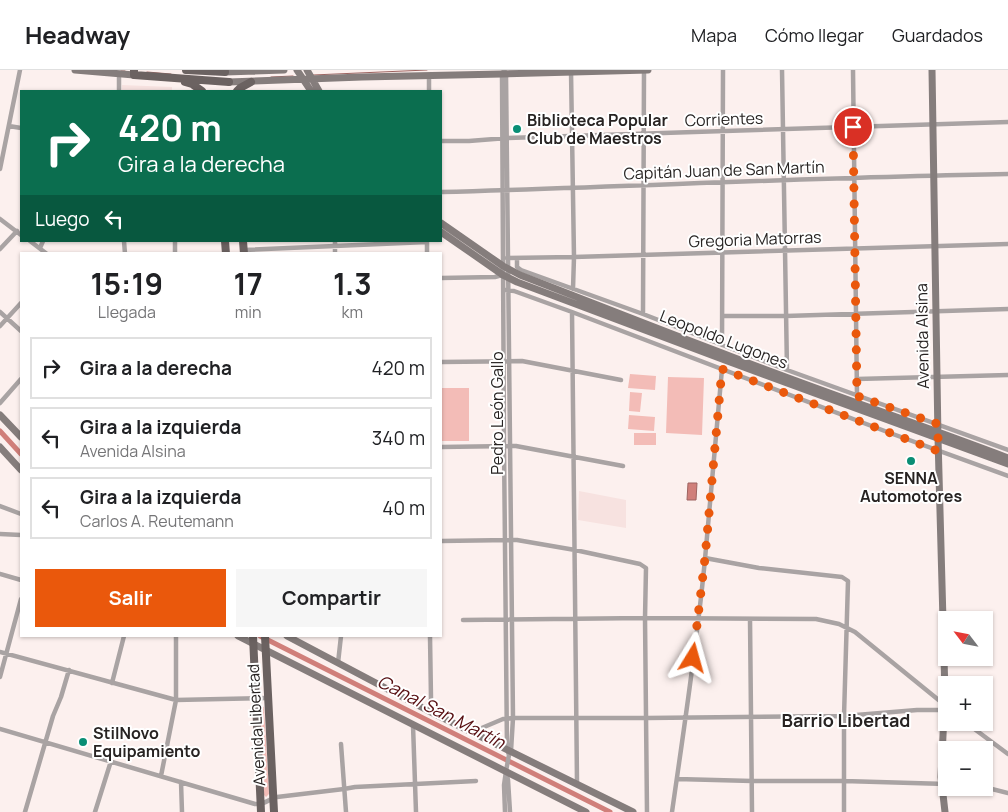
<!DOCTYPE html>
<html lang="es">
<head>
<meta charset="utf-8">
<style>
	body { margin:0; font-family:Manrope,sans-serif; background:#f6f6f6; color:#202124; height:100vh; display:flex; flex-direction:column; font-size:19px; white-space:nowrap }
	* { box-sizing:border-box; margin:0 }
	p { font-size:16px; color:#757577 }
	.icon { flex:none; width:28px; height:28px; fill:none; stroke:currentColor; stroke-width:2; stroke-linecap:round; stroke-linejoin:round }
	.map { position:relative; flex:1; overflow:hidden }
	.panel { position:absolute; left:20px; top:182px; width:422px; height:385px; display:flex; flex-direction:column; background:#fff; border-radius:0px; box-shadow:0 1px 4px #0004 }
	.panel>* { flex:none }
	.banner { position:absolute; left:20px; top:20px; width:422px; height:152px; border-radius:0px; box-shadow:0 1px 4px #0004; background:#0b6e4f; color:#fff; overflow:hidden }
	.needle { width:32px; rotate:302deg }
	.fabs { position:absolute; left:938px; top:541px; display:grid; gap:10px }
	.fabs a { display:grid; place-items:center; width:55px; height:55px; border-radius:0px; background:#fff; box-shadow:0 1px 4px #0004; font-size:25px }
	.pin { position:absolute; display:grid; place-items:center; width:42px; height:42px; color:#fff; margin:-21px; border:2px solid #fff; border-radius:50%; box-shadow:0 1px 5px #0007 }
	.me { position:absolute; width:55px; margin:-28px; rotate:8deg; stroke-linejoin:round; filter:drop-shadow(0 0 4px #0008) }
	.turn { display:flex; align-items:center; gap:18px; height:105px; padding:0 15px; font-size:22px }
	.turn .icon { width:65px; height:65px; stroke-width:2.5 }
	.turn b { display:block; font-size:35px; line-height:42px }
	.then { display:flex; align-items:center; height:48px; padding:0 15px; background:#0003; gap:10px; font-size:19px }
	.eta { display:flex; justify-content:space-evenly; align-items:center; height:85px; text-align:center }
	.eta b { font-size:30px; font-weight:700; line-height:35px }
	.cta { display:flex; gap:10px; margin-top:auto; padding:10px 15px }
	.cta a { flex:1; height:58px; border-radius:0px; background:#ea580c; color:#fff; font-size:20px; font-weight:700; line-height:58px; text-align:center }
	.cta a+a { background:#f6f6f6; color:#202124 }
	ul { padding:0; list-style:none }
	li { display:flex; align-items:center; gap:15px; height:62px; margin:0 10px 8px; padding:0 5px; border:2px solid #e0e0e0; border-radius:0px }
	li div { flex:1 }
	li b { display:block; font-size:19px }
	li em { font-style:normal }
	header { display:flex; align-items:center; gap:30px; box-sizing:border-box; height:70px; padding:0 25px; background:#fff; border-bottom:1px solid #e0e0e0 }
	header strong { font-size:24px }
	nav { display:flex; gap:28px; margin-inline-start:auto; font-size:18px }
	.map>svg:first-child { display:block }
	.built { fill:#f7e2e0 }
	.green { fill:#f3bcb7 }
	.water { fill:#d07f7a; stroke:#9d6360 }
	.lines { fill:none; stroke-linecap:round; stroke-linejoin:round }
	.stream { stroke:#9d6360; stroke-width:1 }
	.canal { stroke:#d07f7a; stroke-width:5 }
	.street { stroke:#a9a3a3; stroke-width:4.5 }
	.secondary { stroke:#857d7c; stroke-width:7 }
	.primary { stroke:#6b6261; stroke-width:8 }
	.route { stroke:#ea580c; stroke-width:9; stroke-dasharray:0 16.2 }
	.poi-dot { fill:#0a8e75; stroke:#fff; stroke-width:2 }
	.labels { text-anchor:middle; stroke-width:4; stroke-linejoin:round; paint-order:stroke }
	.street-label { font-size:16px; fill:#272322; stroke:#fff }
	.poi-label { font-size:16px; font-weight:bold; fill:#272322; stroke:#fff; text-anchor:start }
	.water-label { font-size:18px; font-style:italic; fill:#570e11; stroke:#fff }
	.neighbourhood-label { font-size:18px; font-weight:bold; fill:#272322; stroke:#fff }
</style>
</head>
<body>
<header>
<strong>Headway</strong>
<nav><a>Mapa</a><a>Cómo llegar</a><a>Guardados</a></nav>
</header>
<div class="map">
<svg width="1008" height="742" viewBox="0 0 1008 742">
	<rect width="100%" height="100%" fill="#fcf0ee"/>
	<!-- built -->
	<path class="built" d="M122,15L172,17V21H122Z
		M579,421L626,430V458L578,450Z"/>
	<!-- green -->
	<path class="green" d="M630,304L656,306L655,320L628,318Z
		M668,307L704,308L702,365L666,363Z
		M441,318H469V371H441Z
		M630,322L642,323L640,342L629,341Z
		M629,345L655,347L654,361L628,359Z
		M634,363H656V375H634Z
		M259,635L264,637L269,724L266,727L264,725Z"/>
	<!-- water -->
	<path class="water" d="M688,413H697L696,430H687Z"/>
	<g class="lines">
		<!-- stream -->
		<path class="stream" d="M121,0H125
			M147,2L171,4
			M313,5L427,0
			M271,7L293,6"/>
		<!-- canal -->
		<path class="canal" d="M0,361L21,384
			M260,566L610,742"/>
		<!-- street -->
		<path class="street" d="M782,0L787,300
			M853,0L857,326
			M571,1L574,187L573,219
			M503,2L502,4L504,376L507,679L509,685L511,681L513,648L506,4L504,0
			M119,4V21
			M429,21V6
			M9,56L21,58
			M441,71H469L507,68L1008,52
			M0,99L20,0
			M441,122C630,117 819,107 1008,104
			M0,149L21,165
			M30,171L47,184
			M124,171L125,184
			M175,171V184
			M335,171V184
			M427,171V184
			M40,178L43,171
			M0,179L17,161
			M244,180L427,172
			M507,188L574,187L1008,174
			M517,188V197L521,200L643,244L787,300L1008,380
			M441,208L495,207L502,205
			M506,220L514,221L572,242L890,363L1008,406
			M0,242L21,261
			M572,242C573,399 575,556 577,713
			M643,244L644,0
			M723,246H786L1008,239
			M0,256L21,233
			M722,275L723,0
			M441,292L522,291L621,310
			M857,309L1008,305
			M0,333L21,309
			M441,377L516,376L623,396
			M0,436L21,444
			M0,464L21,465
			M441,471L517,470L575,480L640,494L646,498L645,548L647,742
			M705,488L759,498L842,507L848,511L844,646V742
			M0,504L21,510
			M750,549L752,742
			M463,550L645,548L816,549L839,554L855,562L946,636
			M0,582L176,630L268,628
			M338,593L341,566
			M0,607L21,529
			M112,613L124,566
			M427,640L431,629L430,566
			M965,652L1008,684
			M413,655L416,742
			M0,659L255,734C267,735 267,729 277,727L344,719L355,717L476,711
			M475,663L477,660L503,649L513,648H647L844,646L917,640H945
			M341,674L346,742
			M506,701L509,685
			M161,706L176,630V566
			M677,709L752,711H844L946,714
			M181,712L182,742
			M984,717L1008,723
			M25,742L53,646L61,627L69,600
			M95,742L111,691
			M505,742L504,715L506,701L508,710L510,742
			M672,742C684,658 697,574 705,489C711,426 716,362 722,299"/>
		<!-- secondary -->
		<path class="secondary" d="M75,0L134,5
			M297,0L311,21
			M307,0L319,21
			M932,0L938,368L945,624L941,707L945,742
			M225,2L284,0
			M229,12L362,7L502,4L648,0
			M441,153L503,196L520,205C588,231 655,258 722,283C817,320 913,352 1008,388
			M441,162L503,205L517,212L722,289L1008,394
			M0,345L21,367
			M0,377L21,400
			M238,566L586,742
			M287,566L427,640L633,742"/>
		<!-- primary -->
		<path class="primary" d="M134,0V5L229,12
			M186,0L225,2
			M185,12L192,14L202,21
			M237,21L240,18L251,12
			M225,171L226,184
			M243,171L244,184
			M253,566L261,742
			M265,566L274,742"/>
	</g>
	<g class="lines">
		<!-- route -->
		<path class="route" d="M693,588L705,488L722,299L938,381V354L857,326L853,57"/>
	</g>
	<!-- markers -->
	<g class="poi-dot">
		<circle cx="517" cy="59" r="5"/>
		<circle cx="911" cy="391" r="5"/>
		<circle cx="83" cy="672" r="5"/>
	</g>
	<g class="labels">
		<!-- street labels -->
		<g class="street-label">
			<text transform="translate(724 49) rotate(-2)" y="6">Corrientes</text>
			<text transform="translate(724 100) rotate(-2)" y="6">Capitán Juan de San Martín</text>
			<text transform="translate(755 169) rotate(-2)" y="6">Gregoria Matorras</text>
			<text transform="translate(922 266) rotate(-91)" y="6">Avenida Alsina</text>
			<text transform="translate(724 269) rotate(21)" y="6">Leopoldo Lugones</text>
			<text transform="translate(497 343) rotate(-90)" y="6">Pedro León Gallo</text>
			<text transform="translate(256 655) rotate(-93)" y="6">Avenida Libertad</text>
		</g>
		<!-- poi labels -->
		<g class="poi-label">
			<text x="527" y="56">Biblioteca Popular<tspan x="527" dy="18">Club de Maestros</tspan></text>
			<text x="911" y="414" text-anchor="middle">SENNA<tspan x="911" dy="18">Automotores</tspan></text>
			<text x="93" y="669">StilNovo<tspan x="93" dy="18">Equipamiento</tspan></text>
		</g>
		<!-- water labels -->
		<g class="water-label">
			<text transform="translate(441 642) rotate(27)" y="6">Canal San Martín</text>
		</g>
		<!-- neighbourhood labels -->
		<g class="neighbourhood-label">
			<text x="846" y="657">Barrio Libertad</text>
		</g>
	</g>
</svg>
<div class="fabs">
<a><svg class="needle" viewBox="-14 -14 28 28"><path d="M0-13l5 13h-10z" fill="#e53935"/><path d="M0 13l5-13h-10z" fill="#757577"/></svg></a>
<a>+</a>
<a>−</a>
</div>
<div class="pin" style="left:853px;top:57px;background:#d93025"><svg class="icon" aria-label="arrive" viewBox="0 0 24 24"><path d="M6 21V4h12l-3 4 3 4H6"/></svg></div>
<svg class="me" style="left:693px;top:588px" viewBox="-20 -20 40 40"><path d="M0-17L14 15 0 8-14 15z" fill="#ea580c" stroke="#fff" stroke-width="4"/></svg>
<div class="banner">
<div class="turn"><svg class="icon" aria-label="right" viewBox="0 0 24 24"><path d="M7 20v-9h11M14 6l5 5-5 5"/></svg><div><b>420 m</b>Gira a la derecha</div></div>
<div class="then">Luego<svg class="icon" aria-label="left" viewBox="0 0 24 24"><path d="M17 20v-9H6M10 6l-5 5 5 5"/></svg></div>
</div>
<section class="panel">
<div class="eta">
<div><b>15:19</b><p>Llegada</p></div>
<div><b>17</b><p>min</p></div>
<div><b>1.3</b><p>km</p></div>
</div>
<ul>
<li><svg class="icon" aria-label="right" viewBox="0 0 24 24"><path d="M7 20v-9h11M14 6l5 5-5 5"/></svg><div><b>Gira a la derecha</b></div><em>420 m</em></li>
<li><svg class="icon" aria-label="left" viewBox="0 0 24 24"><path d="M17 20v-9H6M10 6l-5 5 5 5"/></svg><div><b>Gira a la izquierda</b><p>Avenida Alsina</p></div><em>340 m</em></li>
<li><svg class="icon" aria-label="left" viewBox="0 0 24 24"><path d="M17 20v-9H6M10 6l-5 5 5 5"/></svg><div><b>Gira a la izquierda</b><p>Carlos A. Reutemann</p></div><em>40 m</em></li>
</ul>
<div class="cta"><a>Salir</a><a>Compartir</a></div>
</section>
</div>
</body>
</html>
